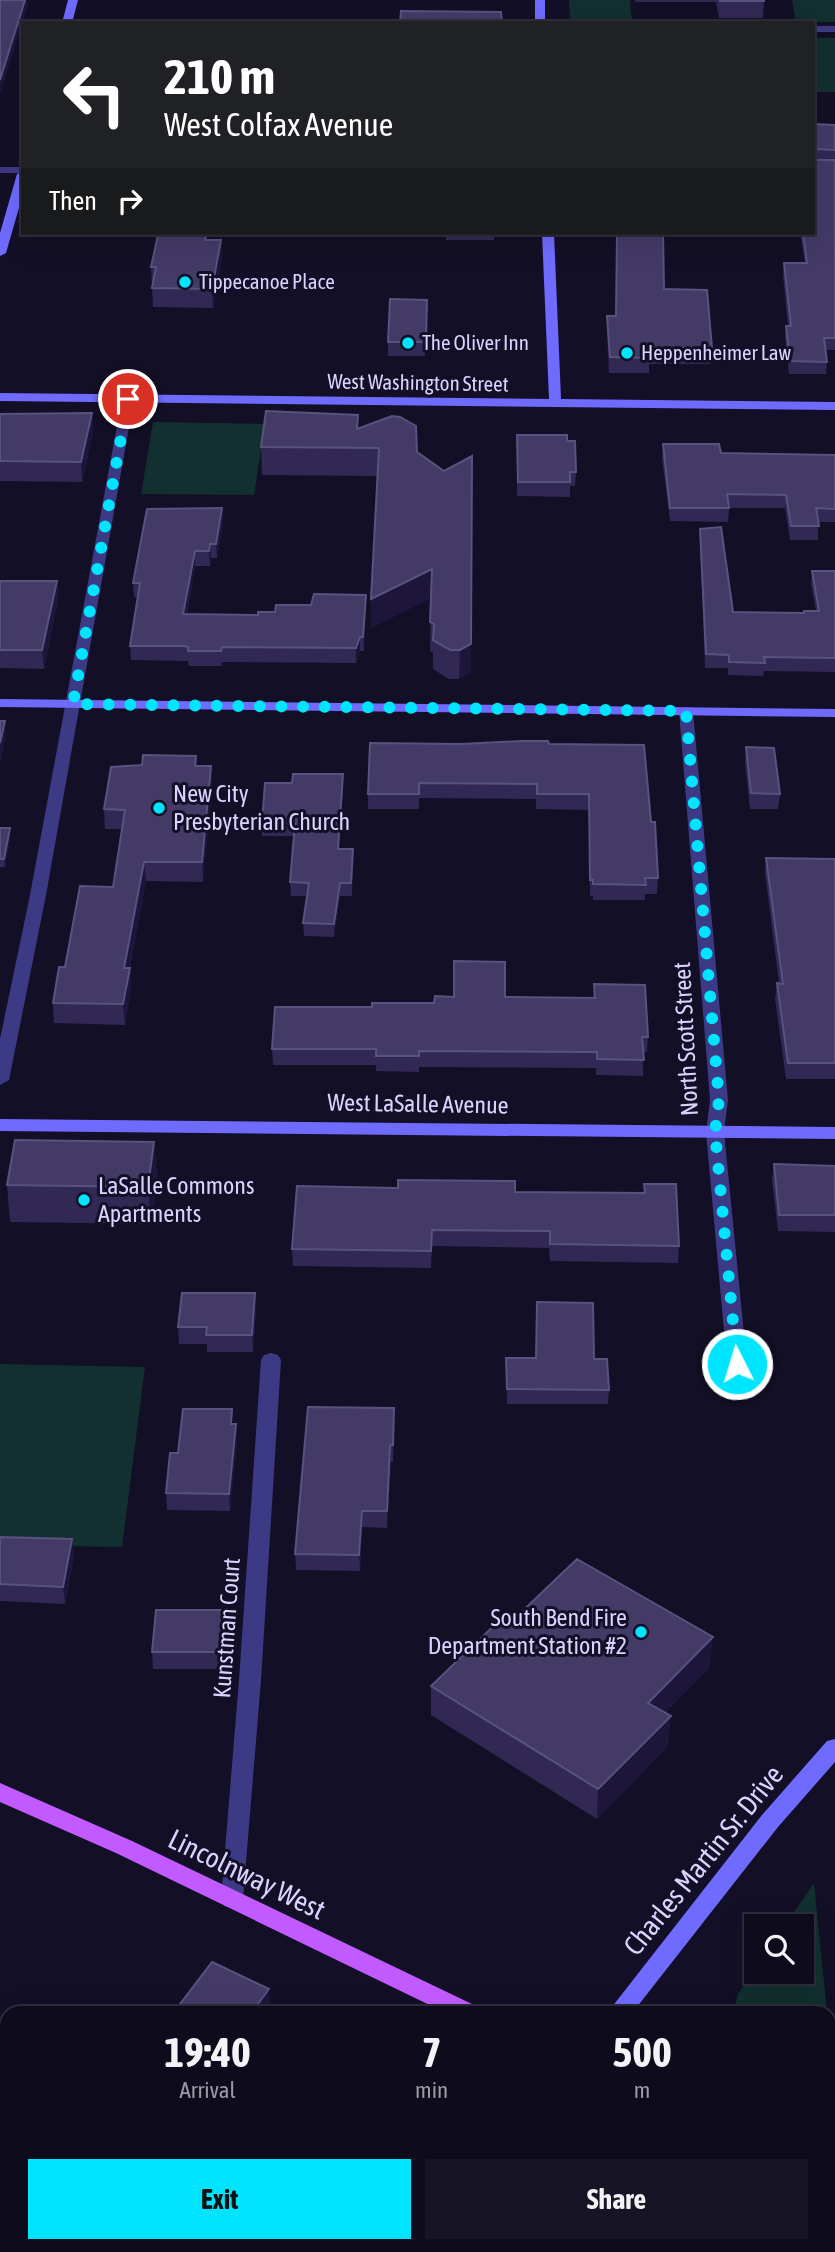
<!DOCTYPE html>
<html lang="en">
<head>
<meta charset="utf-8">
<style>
	body { margin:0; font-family:"Asap Condensed",sans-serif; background:#171425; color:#f1f3f6; height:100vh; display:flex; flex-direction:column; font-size:26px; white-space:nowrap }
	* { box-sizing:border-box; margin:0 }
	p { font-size:23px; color:#9b9ba3 }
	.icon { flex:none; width:38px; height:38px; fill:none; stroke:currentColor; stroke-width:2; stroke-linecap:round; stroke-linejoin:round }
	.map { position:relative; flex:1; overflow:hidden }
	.sheet { position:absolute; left:0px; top:2006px; width:836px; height:247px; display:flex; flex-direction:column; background:#0e0b1c; border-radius:21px 21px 0 0; box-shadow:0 7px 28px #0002,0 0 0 2px #2e2b3b }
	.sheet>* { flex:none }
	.hud { position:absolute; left:21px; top:21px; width:794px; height:214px; border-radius:0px; box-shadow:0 7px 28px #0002,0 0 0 2px #2e2b3b; background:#202124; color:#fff; overflow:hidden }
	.buttons { position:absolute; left:744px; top:1914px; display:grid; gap:14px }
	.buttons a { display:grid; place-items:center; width:70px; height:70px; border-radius:0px; background:#0e0b1c; box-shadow:0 7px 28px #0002,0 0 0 2px #2e2b3b; font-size:35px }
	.pin { position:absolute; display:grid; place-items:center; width:60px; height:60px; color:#fff; margin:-30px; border:4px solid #fff; border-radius:50%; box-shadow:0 2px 7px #0007 }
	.me { position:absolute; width:77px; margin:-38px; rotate:355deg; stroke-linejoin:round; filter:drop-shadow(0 0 5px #0008) }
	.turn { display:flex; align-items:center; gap:24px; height:147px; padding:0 28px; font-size:32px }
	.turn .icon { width:91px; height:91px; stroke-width:2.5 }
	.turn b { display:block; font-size:49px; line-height:60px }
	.then { display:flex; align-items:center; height:66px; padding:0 28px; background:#0003; gap:14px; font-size:26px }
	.eta { display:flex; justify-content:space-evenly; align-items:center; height:119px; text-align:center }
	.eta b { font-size:42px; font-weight:700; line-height:49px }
	.action { display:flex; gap:14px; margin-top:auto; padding:14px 28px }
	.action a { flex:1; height:80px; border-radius:0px; background:#00e5ff; color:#111; font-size:28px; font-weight:700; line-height:80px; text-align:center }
	.action a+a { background:#171425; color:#f1f3f6 }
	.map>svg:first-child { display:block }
	.green { fill:#12302f }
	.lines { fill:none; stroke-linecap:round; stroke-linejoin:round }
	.street { fill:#3d3a85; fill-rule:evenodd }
	.secondary { fill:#6f6bff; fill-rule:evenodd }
	.primary { fill:#c25bff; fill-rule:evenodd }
	.wall { fill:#312854 }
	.shaded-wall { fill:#1d163a }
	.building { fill:#433a66; stroke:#5a527e; stroke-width:2 }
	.route { stroke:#00e5ff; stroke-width:12; stroke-dasharray:0 21.6 }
	.poi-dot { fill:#00e5ff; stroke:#130f26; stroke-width:2.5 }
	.labels { text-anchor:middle; stroke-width:6; stroke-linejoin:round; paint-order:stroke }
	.far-poi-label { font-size:21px; fill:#d9d4ff; stroke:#130f26; text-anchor:start }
	.far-street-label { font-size:21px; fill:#d9d4ff; stroke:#130f26 }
	.poi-label { font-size:24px; fill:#d9d4ff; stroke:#130f26; text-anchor:start }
	.street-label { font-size:24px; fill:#d9d4ff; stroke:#130f26 }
	.near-street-label { font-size:28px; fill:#d9d4ff; stroke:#130f26 }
</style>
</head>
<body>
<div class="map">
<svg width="835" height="2252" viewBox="0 0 835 2252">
	<rect width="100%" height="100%" fill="#130f26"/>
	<!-- green -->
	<path class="green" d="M569,0H630L632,21L570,20Z
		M792,0H835V22H796Z
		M814,38H835V92H814Z
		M153,422L265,424L254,495L141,494Z
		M0,1364L145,1367L122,1547L0,1545Z
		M814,1883L827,2012H733L738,1994L756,1968V1972H802V1927H784Z
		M562,2245H765L780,2252H557Z"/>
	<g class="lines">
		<!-- street -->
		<path class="street" d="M814,26H835V32H814Z
			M0,167H23V173H0Z
			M128,395L134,399L46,895L9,1080L0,1085V1039L30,895L122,399Z
			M686,707L693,711L728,1100L724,1132L747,1364L744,1369H730L727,1364L706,1132L710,1100L679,711Z
			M271,1353L278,1355L281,1360L261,1680L243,1899L240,1906L232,1908L224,1906L221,1899L239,1680L261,1360L264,1355Z"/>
		<!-- secondary -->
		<path class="secondary" d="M68,0H78L72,23H62Z
			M535,0H545V23H535Z
			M23,171V194L6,253L0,256V233L17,174Z
			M542,233H554L561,399L835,402V410L0,401V393L549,399Z
			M0,699L835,709V717L0,707Z
			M0,1119L835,1127V1139L0,1131Z
			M835,1739V1762L778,1827L633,2012H608L762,1815L827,1741Z
			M436,2245H462L459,2252H432Z"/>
		<!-- primary -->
		<path class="primary" d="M0,1783L132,1841L474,2005L478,2012H444L116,1853L0,1802Z
			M830,2166L835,2168V2190L830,2188Z"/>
	</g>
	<!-- wall -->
	<path class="wall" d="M635,0H764L763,18H719L716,2H635Z
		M814,124L835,125V350H825L827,362L826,374H789L785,338L786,326H788L783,275L784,263H805L800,233H814Z
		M446,233H494V240H446Z
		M606,233H674V237H663L664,289L712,348L711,364H649V373H609L607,332V316H616L617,237L605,236Z
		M206,240H221L222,259L213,308L153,307L151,267Z
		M427,300L425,356H388V342Z
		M92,413L93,433L82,482L0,481V414Z
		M358,428L417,452L471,673L459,679H449L433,669V653L430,651L431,598L371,628V599L377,476L262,475L261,447Z
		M567,441L576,472L575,486H570V497L517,496V449Z
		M663,444L721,453L835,455V522H818V540H790L785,508H729L728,522L670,521L662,458Z
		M222,508L223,522L217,558H211L210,566H195L187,614L258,615L366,595L364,651H360L356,663L222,662V666H189L188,661H185L131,660L130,646L138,597H134L133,583Z
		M700,529L733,612L803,613L816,611L811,584L812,571H835V672L764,671L763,676L728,675V668H705L700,542Z
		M0,581H57L58,599L44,669L0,668Z
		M461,744H549L651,822L658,878L657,894H645V900H593V896H590L589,810L536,809V799L419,798V809H368V794Z
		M746,747L780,794L778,809H750L745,763Z
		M196,756L197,766H211L212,786L203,882L146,881L130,968L131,988L125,1025L54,1023L53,1003L65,967L113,887L122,829H105L104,809L142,765Z
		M343,787L339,849H353L352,896H340L334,937L304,936L303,923L307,896H291L290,882L294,836H262V823Z
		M0,828H10V836L5,867H0Z
		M766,858L835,859V1079H786L775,999L777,983H779L765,873Z
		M594,984L648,1037L647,1052H643V1076L596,1075V1068L419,1067V1072L376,1071V1065H273L272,1049L372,1007L434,1003L593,998Z
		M154,1142L157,1178L151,1224L10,1222L7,1185Z
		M774,1164L835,1166V1232L778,1231L772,1180Z
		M644,1184L679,1246L678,1263L550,1261L549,1248L432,1246L431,1268L293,1266L292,1249L515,1192L644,1193Z
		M256,1310L253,1352H207V1344H179L178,1327Z
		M506,1358L609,1390L608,1404H507Z
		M394,1408L393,1462H391L387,1528L362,1527L360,1571L296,1570L295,1554Z
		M233,1424L237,1441L230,1511L167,1510L166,1493L178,1453Z
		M0,1537L72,1539L74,1556L65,1604L0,1601Z
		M225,1610L226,1627L222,1669H153L152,1652Z
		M512,1621L710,1667L665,1713L668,1746L597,1819L431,1715V1686Z
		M0,2083L7,2086V2207L0,2204Z"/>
	<!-- shaded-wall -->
	<path class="shaded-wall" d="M25,0H27L28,6L0,95V80Z
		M221,240L222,259L213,308L212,289Z
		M92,413L93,433L82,482L81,462Z
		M222,508L223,522L217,558L216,544Z
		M210,544L211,558L210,566L209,551Z
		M195,551V566L184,628L183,614Z
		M432,569V598L371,628V599Z
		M57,581L58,599L44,669L42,650Z
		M366,595V610L364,651L363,637Z
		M360,637V651L356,663V648Z
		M471,644V673L459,679L460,650Z
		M5,721L6,736L0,765V743Z
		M211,766L212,786L203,882L202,862Z
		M343,774V787L338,862V849Z
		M10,828V836L5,867L4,859Z
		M144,862L146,881L126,988L124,968Z
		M340,883V896L334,937V924Z
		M130,968L131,988L125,1025L123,1004Z
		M154,1142L157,1178L151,1224L148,1187Z
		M255,1293L256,1310L253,1352L252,1335Z
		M236,1424L237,1441L230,1511L229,1494Z
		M390,1445L391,1462L387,1528V1511Z
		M362,1511V1527L360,1571L359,1555Z
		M72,1539L74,1556L65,1604L63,1587Z
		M225,1610L226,1627L222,1669L221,1652Z
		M713,1637L710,1667L646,1733L648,1703Z
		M671,1716L668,1746L597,1819L598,1789Z
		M269,1989L270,2006L266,2012H252Z
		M234,2245H241V2252H229Z"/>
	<!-- building -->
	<path class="building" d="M0,0H25L0,80Z
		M720,0H764V1H720Z
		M401,11L501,12L502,23H400Z
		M814,124L835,125V150L815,149L814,153Z
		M814,159L815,160H835V338H824L827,362L790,361L786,326H791L784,263H807L803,233H814Z
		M617,233H663L664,289L707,290L712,348H649V358L610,357L607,316H616Z
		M158,235L206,236L205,240H221L212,289L152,288L156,267H151Z
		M390,299L427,300L426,342H388Z
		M266,411L358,415L357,429L392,416L400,417L416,426L417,452L444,471L472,456L471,644L460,650H450L433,640L434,624L430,622L432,569L371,599L379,448L261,447Z
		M92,413L81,462L0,461V414Z
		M517,435H567V441H575L576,472H570V482H518Z
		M663,444H719L721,453L835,455V509L816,508L819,526H791L786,495L727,494L729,508H670Z
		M222,508L216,544H210L209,551H195L183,614L258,615V612H275L276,605H311L314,594L366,595L363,637H360L356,648L222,647L221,651H188V647L184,646H130L140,583H133L147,509Z
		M721,527L733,612L804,613V611H819L812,571H835V658L764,657L765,663L729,662V655L706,654L700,529Z
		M0,581H57L42,650H0Z
		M0,721H5L0,743Z
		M521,741H548L549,744L644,745L651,822H655L658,878H645L646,885L593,884V880H590L589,794H537V784L419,783V794H368L370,743L461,744Z
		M746,747L774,748L780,794L751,793Z
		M143,755L196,756L195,766H211L202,862H144L124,968H130L123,1004L53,1003L59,967H65L80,886L113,887L125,810L104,809L111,767L142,765Z
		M293,774H343L338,849H353L351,883H340L334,924L303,923L309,883L290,882L295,823H262L265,783H292Z
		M0,828H10L4,859H0Z
		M766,858L835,859V1063H788L777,983L783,984Z
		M454,961L505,962V997L595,998L594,984L645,985L648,1037H642L644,1060L597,1059V1052L419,1051V1056H376V1049H272L275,1007H372V1003H434L435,996L454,997Z
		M15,1140L154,1142L148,1187L7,1185Z
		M774,1164L835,1166V1215H779Z
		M398,1180L515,1181V1192L645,1193L644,1184H676L679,1246L550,1244V1231L432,1230L431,1251L292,1249L297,1186L398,1188Z
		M182,1293H255L252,1335H206L207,1327H178Z
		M537,1302L593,1303L594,1359H607L609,1390L507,1389L506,1358H536Z
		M308,1407L394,1408L393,1445H390L387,1511H362L359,1555L295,1554Z
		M183,1409H232L231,1424H236L229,1494L166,1493L170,1453H178Z
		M0,1537L72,1539L63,1587L0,1584Z
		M577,1559L713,1637L648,1703L671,1716L598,1789L431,1686L504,1616L512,1621Z
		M156,1610H225L221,1652H152Z
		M212,1962L269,1989L252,2012H174Z
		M0,2083L7,2086V2185L0,2182Z
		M170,2245H234L229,2252H166Z"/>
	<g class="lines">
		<!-- route -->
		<path class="route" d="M128,399L73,704L686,711L719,1100L715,1132L737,1364"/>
	</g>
	<!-- markers -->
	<g class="poi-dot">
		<circle cx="185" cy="282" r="7"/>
		<circle cx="408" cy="343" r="7"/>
		<circle cx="627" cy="353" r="7"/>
		<circle cx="159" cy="808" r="7"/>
		<circle cx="84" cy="1200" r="7"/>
		<circle cx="641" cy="1632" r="7"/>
	</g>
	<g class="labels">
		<!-- far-poi labels -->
		<g class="far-poi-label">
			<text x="199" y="289">Tippecanoe Place</text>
			<text x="422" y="350">The Oliver Inn</text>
			<text x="641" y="360">Heppenheimer Law</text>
		</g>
		<!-- far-street labels -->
		<g class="far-street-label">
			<text transform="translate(418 383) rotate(1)" y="7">West Washington Street</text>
		</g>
		<!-- poi labels -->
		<g class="poi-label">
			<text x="173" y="802">New City<tspan x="173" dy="28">Presbyterian Church</tspan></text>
			<text x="98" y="1194">LaSalle Commons<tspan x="98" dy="28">Apartments</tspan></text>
			<text x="627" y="1626" text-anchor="end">South Bend Fire<tspan x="627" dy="28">Department Station #2</tspan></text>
		</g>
		<!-- street labels -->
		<g class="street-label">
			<text transform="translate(686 1039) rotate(-93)" y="8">North Scott Street</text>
			<text transform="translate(418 1104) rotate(1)" y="8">West LaSalle Avenue</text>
			<text transform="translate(227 1628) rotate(-86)" y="8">Kunstman Court</text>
		</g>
		<!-- near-street labels -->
		<g class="near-street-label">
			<text transform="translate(703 1860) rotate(-51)" y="10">Charles Martin Sr. Drive</text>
			<text transform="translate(247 1874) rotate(26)" y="10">Lincolnway West</text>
		</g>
	</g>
</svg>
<div class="buttons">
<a><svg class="icon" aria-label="search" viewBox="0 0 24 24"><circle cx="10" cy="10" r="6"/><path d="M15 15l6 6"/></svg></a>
</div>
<div class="pin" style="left:128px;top:399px;background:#d93025"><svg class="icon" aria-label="arrive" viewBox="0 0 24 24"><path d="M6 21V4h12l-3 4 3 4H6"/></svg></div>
<svg class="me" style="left:737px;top:1364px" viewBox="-20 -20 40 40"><circle r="17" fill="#00e5ff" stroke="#fff" stroke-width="3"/><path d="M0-11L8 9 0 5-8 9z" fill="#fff"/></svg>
<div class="hud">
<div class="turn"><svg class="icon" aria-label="left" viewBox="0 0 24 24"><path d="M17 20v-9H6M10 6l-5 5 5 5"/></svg><div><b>210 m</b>West Colfax Avenue</div></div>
<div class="then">Then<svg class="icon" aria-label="right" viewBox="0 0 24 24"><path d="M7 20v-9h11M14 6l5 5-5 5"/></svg></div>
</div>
<section class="sheet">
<div class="eta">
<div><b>19:40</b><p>Arrival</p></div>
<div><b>7</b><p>min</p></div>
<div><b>500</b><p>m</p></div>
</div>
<div class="action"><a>Exit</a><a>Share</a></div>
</section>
</div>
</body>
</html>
